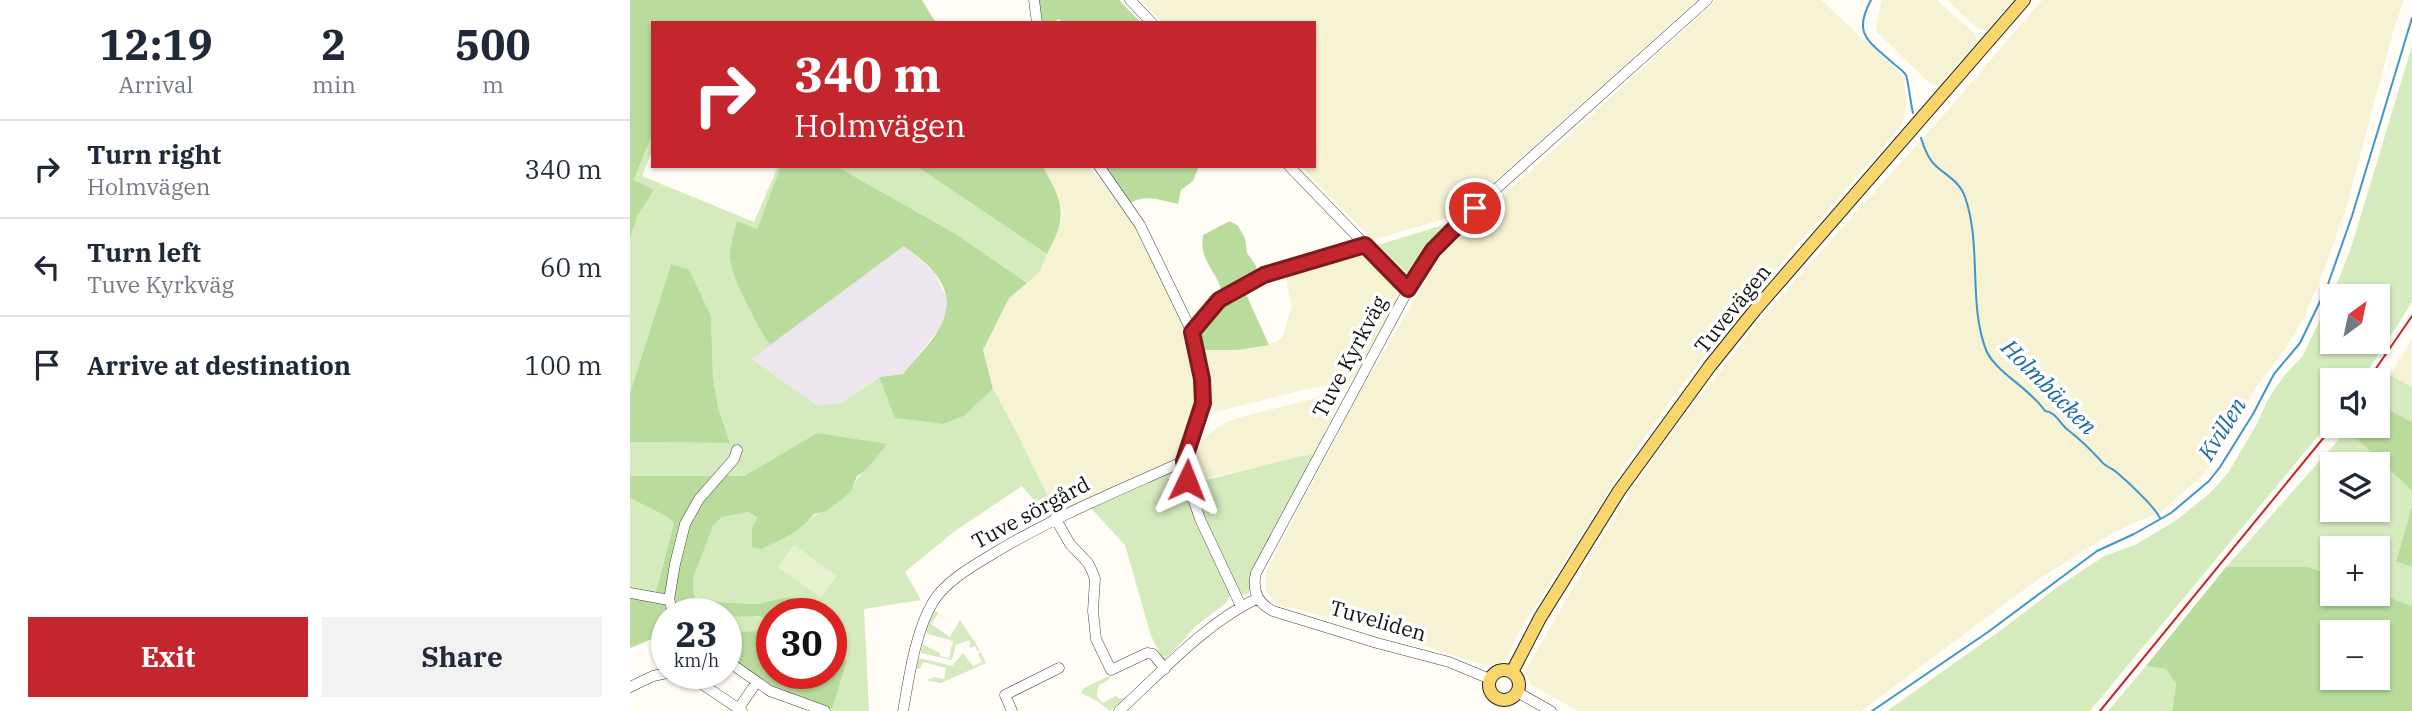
<!DOCTYPE html>
<html lang="en">
<head>
<meta charset="utf-8">
<style>
	body { margin:0; font-family:"IBM Plex Serif",serif; background:#f2f2f3; color:#1f2937; height:100vh; display:flex; flex-direction:column; font-size:26px; white-space:nowrap }
	* { box-sizing:border-box; margin:0 }
	p { font-size:23px; color:#747a83 }
	.icon { flex:none; width:38px; height:38px; fill:none; stroke:currentColor; stroke-width:2; stroke-linecap:round; stroke-linejoin:round }
	.map { position:relative; flex:1; overflow:hidden }
	.panel { display:flex; flex-direction:column; background:#fff; width:630px }
	.panel>* { flex:none }
	.top-card { position:absolute; left:21px; top:21px; width:665px; height:147px; border-radius:0px; box-shadow:0 2px 5px #0004; background:#c4262e; color:#fff; overflow:hidden }
	.needle { width:46px; rotate:33deg }
	.controls { position:absolute; left:1690px; top:284px; display:grid; gap:14px }
	.controls a { display:grid; place-items:center; width:70px; height:70px; border-radius:0px; background:#fff; box-shadow:0 2px 5px #0004; font-size:35px }
	.speed { position:absolute; left:21px; top:598px; display:flex; gap:14px; font-size:35px; font-weight:700; text-align:center }
	.speed>* { display:grid; place-content:center; width:91px; height:91px; border-radius:50%; background:#fff; box-shadow:0 2px 5px #0004; line-height:1 }
	.speed small { font-size:18px; font-weight:400 }
	.speed .limit { border:10px solid #d22; background:#fff; color:#111 }
	.pin { position:absolute; display:grid; place-items:center; width:60px; height:60px; color:#fff; margin:-30px; border:4px solid #fff; border-radius:50%; box-shadow:0 2px 7px #0007 }
	.me { position:absolute; width:77px; margin:-38px; rotate:2deg; stroke-linejoin:round; filter:drop-shadow(0 0 5px #0008) }
	.turn { display:flex; align-items:center; gap:24px; height:147px; padding:0 28px; font-size:32px }
	.turn .icon { width:91px; height:91px; stroke-width:2.5 }
	.turn b { display:block; font-size:49px; line-height:60px }
	.eta { display:flex; justify-content:space-evenly; align-items:center; height:119px; text-align:center }
	.eta b { font-size:42px; font-weight:800; line-height:49px }
	.primary-button { display:flex; gap:14px; margin-top:auto; padding:14px 28px }
	.primary-button a { flex:1; height:80px; border-radius:0px; background:#c4262e; color:#fff; font-size:28px; font-weight:800; line-height:80px; text-align:center }
	.primary-button a+a { background:#f2f2f3; color:#1f2937 }
	ul { padding:0; list-style:none }
	li { display:flex; align-items:center; gap:21px; height:98px; padding:0 28px; border-top:2px solid #e0e1e3 }
	li div { flex:1 }
	li b { display:block; font-size:26px }
	li em { font-style:normal }
	main { display:flex; flex:1; min-height:0 }
	.map>svg:first-child { display:block }
	.industrial { fill:#eee6ef }
	.farmland { fill:#f6f3d4 }
	.green { fill:#d5ebbd; fill-rule:evenodd }
	.forest { fill:#b9dc9c; fill-rule:evenodd }
	.pitch { fill:#e6f2cf }
	.lines { fill:none; stroke-linecap:round; stroke-linejoin:round }
	.stream { stroke:#3f96cf; stroke-width:2 }
	.minor-casing { stroke:#444; stroke-width:11 }
	.major-casing { stroke:#222; stroke-width:14 }
	.minor { stroke:#fff; stroke-width:10 }
	.major { stroke:#f9d66b; stroke-width:12 }
	.rail { stroke:#c4262e; stroke-width:2 }
	.route-casing { stroke:#7f191e; stroke-width:18 }
	.route { stroke:#c4262e; stroke-width:12 }
	.labels { text-anchor:middle; stroke-width:7; stroke-linejoin:round; paint-order:stroke }
	.street-label { font-size:21px; fill:#111; stroke:#fff }
	.water-label { font-size:23px; font-style:italic; fill:#1768a6; stroke:#fff }
</style>
</head>
<body>
<main>
<section class="panel">
<div class="eta">
<div><b>12:19</b><p>Arrival</p></div>
<div><b>2</b><p>min</p></div>
<div><b>500</b><p>m</p></div>
</div>
<ul>
<li><svg class="icon" aria-label="right" viewBox="0 0 24 24"><path d="M7 20v-9h11M14 6l5 5-5 5"/></svg><div><b>Turn right</b><p>Holmvägen</p></div><em>340 m</em></li>
<li><svg class="icon" aria-label="left" viewBox="0 0 24 24"><path d="M17 20v-9H6M10 6l-5 5 5 5"/></svg><div><b>Turn left</b><p>Tuve Kyrkväg</p></div><em>60 m</em></li>
<li><svg class="icon" aria-label="arrive" viewBox="0 0 24 24"><path d="M6 21V4h12l-3 4 3 4H6"/></svg><div><b>Arrive at destination</b></div><em>100 m</em></li>
</ul>
<div class="primary-button"><a>Exit</a><a>Share</a></div>
</section>
<div class="map">
<svg width="1782" height="711" viewBox="0 0 1782 711">
	<rect width="100%" height="100%" fill="#fffdf5"/>
	<!-- industrial -->
	<path class="industrial" d="M274,246L304,272L317,298L316,320L273,374L248,377L213,402L188,406L121,358Z"/>
	<!-- farmland -->
	<path class="farmland" d="M511,0H1067L827,215L743,240L670,166H684V23H533Z
		M1087,0H1191L1274,77L1276,105L1272,125L1118,301L1046,393L995,465L885,639L880,654L875,661L857,666L731,626L646,604L636,591V572L727,397L815,249Z
		M1252,0H1307L1344,33L1347,38L1346,44L1309,84L1304,86L1296,80L1248,33L1245,28Z
		M1317,0H1383L1356,31L1346,27Z
		M1412,0H1774L1763,32L1715,212L1690,280L1674,318L1655,349L1624,390L1610,421L1572,476L1532,511L1486,531L1410,578L1231,711H948L900,684L895,671L966,547L1009,479L1052,419L1134,315L1317,111Z
		M412,166H457L485,196L509,231L558,332L569,386L568,408L549,459L426,513L386,431L363,389L353,350L379,297L410,271L433,214L430,202Z
		M731,250L763,283L767,295L766,302L726,376L718,382L677,389L585,412L576,409L578,385L573,350H607L639,345L652,338L662,306L655,274Z
		M1782,339V387L1760,375Z
		M698,395L707,398V404L685,456H675L565,481L563,468L564,453L569,443L585,429L596,422L615,416Z"/>
	<!-- green -->
	<path class="green" d="M1782,46V302L1732,380H1703V418L1460,711H1257L1371,630L1429,586L1474,556L1505,545L1545,521L1579,494L1598,473L1628,422L1638,399L1653,377L1672,357L1704,291L1721,248ZM1703,296H1748V341H1703Z
		M23,133V149L12,176L124,222L148,166H151L127,230L101,241L100,261L115,300L140,345L122,359L188,406L213,402L249,377L266,418L313,424L334,416L363,389L386,431L426,513L418,517L392,486L325,531L275,572L291,600L234,609L239,711H201L217,660L201,659V615L204,613L196,604L158,597L127,604L67,601L64,597L63,579L83,526L92,517L108,512H118L127,519L175,524C187,510 207,506 220,491C227,483 225,477 236,470L187,433L114,476H0V442L100,443L88,407L83,378L81,316L41,264L0,393V238L7,217L24,190L4,181Z
		M206,166H286L417,254L410,271L397,283L326,234Z
		M823,222L781,273L776,272L748,245Z
		M1760,375L1782,387V422L1748,404V391Z
		M1717,430L1782,491V506L1766,560L1782,567V606L1748,593V548H1703V576L1679,567H1596ZM1703,464H1748V509H1703Z
		M681,454L685,456L621,586L619,593L615,595L602,592L596,603L566,626L534,661L521,636L495,545L458,505L456,499L549,459L553,470L538,477L543,488Z
		M0,498L36,516L44,523L25,595L0,589Z
		M304,610L321,623L308,614L301,624L320,637L330,620L350,650L348,651L345,646L340,648L339,645L341,644L339,640L326,645L322,660L291,653L292,644L310,653V656L319,658L323,641L298,634L296,631Z
		M98,615L128,616L142,620V638L129,631L102,659L96,654V617Z
		M351,652L356,663L311,683L295,680L301,679L303,677L314,679L316,668L293,662L290,669L286,668L289,658L322,666L333,653L343,666L352,662L348,654Z
		M1516,666L1536,669L1546,684L1542,711H1478Z
		M479,676L480,679L469,685L467,692V697L473,703L486,696L490,699L496,697L480,711L467,701L451,693L454,688Z"/>
	<!-- forest -->
	<path class="forest" d="M0,0H292L306,23H23V133L4,180L24,190L7,217L0,238Z
		M406,0H489L511,23H434L429,19L420,23H410Z
		M151,166H206L326,234L397,283L379,298L353,350L363,389L334,416L313,424L265,418L249,377L273,374C298,343 338,312 303,271C295,262 284,254 274,246L140,345C129,329 101,277 100,259C99,246 104,234 107,221L127,229Z
		M286,166H412C434,203 438,216 417,254Z
		M473,166H569L563,181L551,190L548,204C531,201 515,193 499,204Z
		M600,221L608,226L615,238L617,253L626,266L630,282L615,292L639,345L607,350H573L568,334L577,315L592,303C594,272 568,267 573,235Z
		M41,264L59,270L81,316L83,378L88,407L100,443L0,442V393Z
		M1748,404L1782,422V491L1717,430L1721,425H1748Z
		M187,433L257,444L236,470L227,476L221,491L211,500L196,511L184,514L175,524L162,534L131,549L122,547V529L127,518L118,512L92,517L83,526L63,579L64,597L67,601L127,604L158,597L196,604L205,613L201,615L142,614V620L128,616L96,617V614H37V633L0,648V589L25,595L44,523L36,516L0,498V476H114Z
		M1782,506V567L1766,561Z
		M1596,567H1679L1703,576V593H1748L1782,606V711H1542L1546,684L1536,669L1516,666ZM1703,632H1748V677H1703Z
		M129,631L142,638V674H201V659L217,660L202,709C159,697 137,686 102,659L100,645L110,632Z"/>
	<!-- pitch -->
	<path class="pitch" d="M164,545L207,576L191,598L148,567Z"/>
	<g class="lines">
		<!-- stream -->
		<path class="stream" d="M1241,0C1222,35 1239,41 1264,64C1268,67 1273,71 1276,75C1278,80 1281,105 1283,113
			M1291,138C1294,148 1298,159 1306,166C1317,176 1330,182 1335,197C1352,245 1338,303 1356,350C1365,372 1401,389 1415,411C1426,412 1430,424 1438,430C1451,440 1462,451 1472,462C1475,466 1481,468 1485,471C1496,480 1524,506 1530,518
			M1242,711L1358,632L1467,551L1504,534L1541,513L1579,481L1590,467L1623,414L1644,374L1670,343L1697,287L1722,216L1782,18"/>
		<!-- minor casing -->
		<g class="minor-casing">
			<path id="minor" d="M404,0L407,23
				M500,0L522,23
				M469,166L510,225L562,332L572,379L573,403L554,461L557,480L570,519L611,606
				M659,166L778,289
				M562,332C570,322 576,310 586,302C624,271 688,259 735,245
				M425,518L440,544L458,563L462,571L465,579L463,611L466,639L481,670L517,653L523,654L535,669
				M0,593L39,600
				M44,614L39,600L45,564L55,524L69,499L104,459L107,450
				M96,660L140,691L195,711
				M48,674L63,678L112,711
				M860,679L819,662L747,643L643,611C627,603 622,590 626,573L785,277L803,250L828,223L1077,0
				M0,687L23,676L37,673
				M887,692L921,711
				M109,708L126,683
				M273,711C279,678 285,632 303,602C315,582 341,567 361,555C423,517 488,491 554,461
				M382,711L375,695L429,668
				M489,711C533,671 574,624 628,598"/>
		</g>
		<!-- major casing -->
		<g class="major-casing">
			<path id="major" d="M859 685a15 15 0 1 1 30 0a15 15 0 1 1-30 0Z
				M882,672L910,618L989,491L1080,366L1125,310L1394,0"/>
		</g>
		<!-- minor -->
		<use href="#minor" class="minor"/>
		<!-- major -->
		<use href="#major" class="major"/>
		<!-- rail -->
		<path class="rail" d="M1738,380L1782,316
			M1470,711L1704,425"/>
	</g>
	<g class="lines">
		<!-- route casing -->
		<g class="route-casing">
			<path id="route" d="M557,480L554,461L573,403L572,379L562,332L589,300L634,275L735,245L778,289L803,250L845,208"/>
		</g>
		<!-- route -->
		<use href="#route" class="route"/>
	</g>
	<g class="labels">
		<!-- street labels -->
		<g class="street-label">
			<text transform="translate(1103 309) rotate(-51)" y="7">Tuvevägen</text>
			<text transform="translate(720 357) rotate(-62)" y="7">Tuve Kyrkväg</text>
			<text transform="translate(401 513) rotate(-28)" y="7">Tuve sörgård</text>
			<text transform="translate(748 621) rotate(16)" y="7">Tuveliden</text>
		</g>
		<!-- water labels -->
		<g class="water-label">
			<text transform="translate(1419 387) rotate(45)" y="8">Holmbäcken</text>
			<text transform="translate(1592 429) rotate(-58)" y="8">Kvillen</text>
		</g>
	</g>
</svg>
<div class="controls">
<a><svg class="needle" viewBox="-14 -14 28 28"><path d="M0-13l5 13h-10z" fill="#e53935"/><path d="M0 13l5-13h-10z" fill="#747a83"/></svg></a>
<a><svg class="icon" aria-label="sound" viewBox="0 0 24 24"><path d="M4 9h4l5-4v14l-5-4H4zM17 9q2 3 0 6"/></svg></a>
<a><svg class="icon" aria-label="layers" viewBox="0 0 24 24"><path d="M12 4l9 5-9 5-9-5zM3 14l9 5 9-5"/></svg></a>
<a>+</a>
<a>−</a>
</div>
<div class="speed"><div>23<small>km/h</small></div><div class="limit">30</div></div>
<div class="pin" style="left:845px;top:208px;background:#d93025"><svg class="icon" aria-label="arrive" viewBox="0 0 24 24"><path d="M6 21V4h12l-3 4 3 4H6"/></svg></div>
<svg class="me" style="left:557px;top:480px" viewBox="-20 -20 40 40"><path d="M0-17L14 15 0 8-14 15z" fill="#c4262e" stroke="#fff" stroke-width="4"/></svg>
<div class="top-card">
<div class="turn"><svg class="icon" aria-label="right" viewBox="0 0 24 24"><path d="M7 20v-9h11M14 6l5 5-5 5"/></svg><div><b>340 m</b>Holmvägen</div></div>
</div>
</div>
</main>
</body>
</html>
